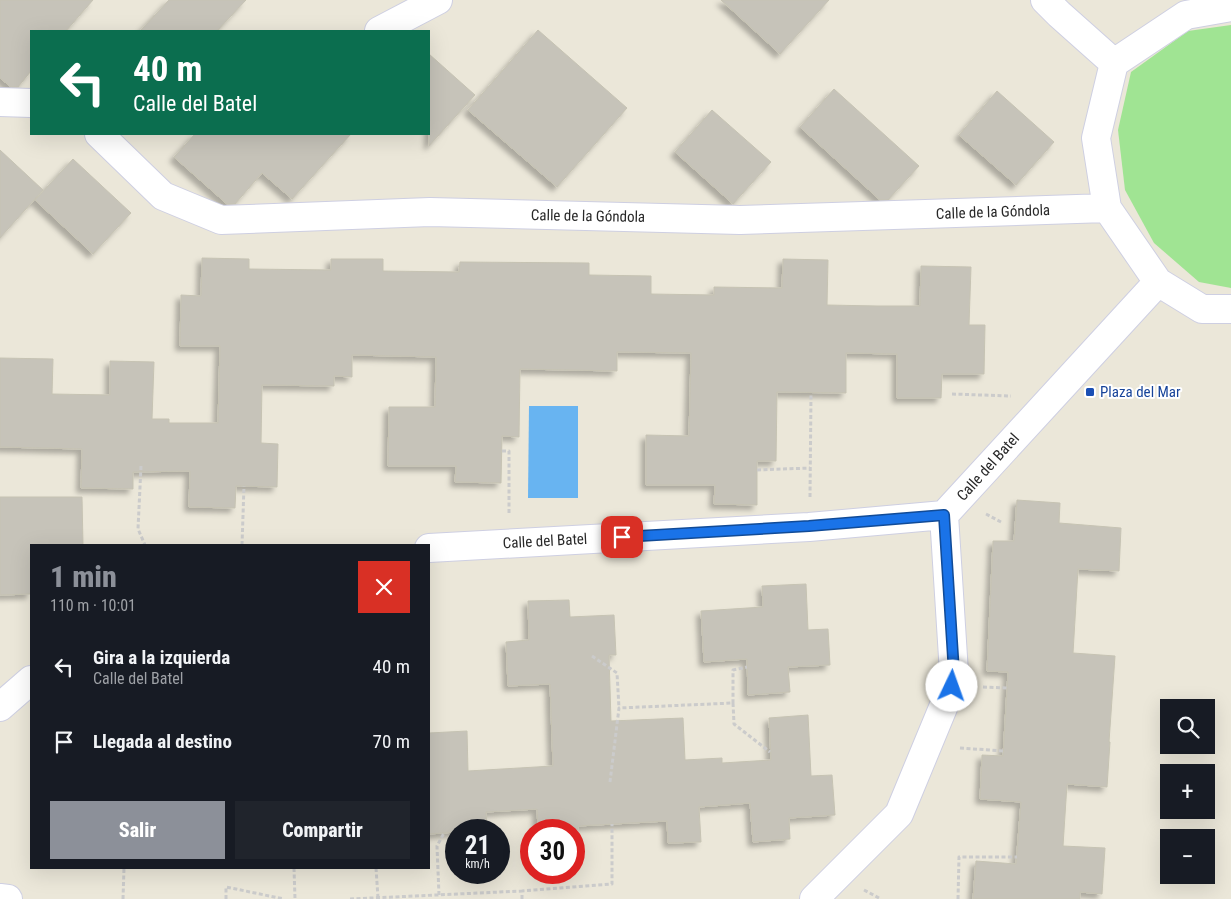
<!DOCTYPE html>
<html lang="es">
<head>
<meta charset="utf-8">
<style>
	body { margin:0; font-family:"Roboto Condensed",sans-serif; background:#20242c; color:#f1f3f6; height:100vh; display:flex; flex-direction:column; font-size:19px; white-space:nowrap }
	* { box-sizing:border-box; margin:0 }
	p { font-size:16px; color:#9ea1a6 }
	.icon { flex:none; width:28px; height:28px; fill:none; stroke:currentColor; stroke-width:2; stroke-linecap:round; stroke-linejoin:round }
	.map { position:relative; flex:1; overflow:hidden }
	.sheet { position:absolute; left:30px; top:544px; width:400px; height:325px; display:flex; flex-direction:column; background:#171b24; border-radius:0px; box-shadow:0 5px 20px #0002 }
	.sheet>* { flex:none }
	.top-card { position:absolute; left:30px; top:30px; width:400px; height:105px; border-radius:0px; box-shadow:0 5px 20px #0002; background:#0b6e4f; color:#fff; overflow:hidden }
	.controls { position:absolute; left:1160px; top:699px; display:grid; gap:10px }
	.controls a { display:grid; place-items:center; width:55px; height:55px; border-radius:0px; background:#171b24; box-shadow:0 5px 20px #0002; font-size:25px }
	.speed { position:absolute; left:445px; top:819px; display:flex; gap:10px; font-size:25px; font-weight:700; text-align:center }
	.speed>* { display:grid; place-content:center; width:65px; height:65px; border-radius:50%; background:#171b24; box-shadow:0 5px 20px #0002; line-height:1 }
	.speed small { font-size:12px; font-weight:400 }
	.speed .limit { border:8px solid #d22; background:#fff; color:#111 }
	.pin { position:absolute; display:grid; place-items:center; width:42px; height:42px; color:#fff; margin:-21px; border-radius:10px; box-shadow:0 2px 8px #0006 }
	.me { position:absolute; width:55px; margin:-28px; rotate:3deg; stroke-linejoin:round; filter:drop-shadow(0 0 4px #0008) }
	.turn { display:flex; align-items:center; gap:18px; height:105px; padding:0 20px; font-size:22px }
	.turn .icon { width:65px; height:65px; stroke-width:2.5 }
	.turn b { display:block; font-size:35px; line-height:42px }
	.round { display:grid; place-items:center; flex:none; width:52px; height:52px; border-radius:0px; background:#20242c }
	.overview { display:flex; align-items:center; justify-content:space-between; height:85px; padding:0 20px }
	h1 { font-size:30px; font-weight:800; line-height:38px; color:#8c9099 }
	.button { display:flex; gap:10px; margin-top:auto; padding:10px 20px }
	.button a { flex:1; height:58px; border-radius:0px; background:#8c9099; color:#fff; font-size:20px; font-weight:800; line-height:58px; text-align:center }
	.button a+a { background:#20242c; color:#f1f3f6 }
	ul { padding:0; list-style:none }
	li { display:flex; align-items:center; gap:15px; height:75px; padding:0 20px }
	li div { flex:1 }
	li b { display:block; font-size:19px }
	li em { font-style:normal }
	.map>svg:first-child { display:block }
	.green { fill:#a0e493 }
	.water { fill:#68b4f1 }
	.building { fill:#c6c3b9; stroke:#c6c3b3; filter:url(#shadow) }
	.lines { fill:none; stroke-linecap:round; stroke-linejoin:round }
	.minor-casing { stroke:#cecfe2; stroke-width:30 }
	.path { stroke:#cbcbcb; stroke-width:3; stroke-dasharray:4 2.5; stroke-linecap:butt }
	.minor { stroke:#fff; stroke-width:28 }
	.route-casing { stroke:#114b97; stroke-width:12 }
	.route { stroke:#1a73e8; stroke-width:9 }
	.transit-dot { fill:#1a4fb4; stroke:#fff; stroke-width:2 }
	.labels { text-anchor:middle; stroke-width:4; stroke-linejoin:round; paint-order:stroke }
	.street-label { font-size:15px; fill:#282828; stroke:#fff }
	.transit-label { font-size:15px; fill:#164399; stroke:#fff; text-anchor:start }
</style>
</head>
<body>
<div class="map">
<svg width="1231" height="899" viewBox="0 0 1231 899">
	<defs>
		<filter id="shadow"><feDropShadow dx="-4.5" dy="4.5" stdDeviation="2.5" flood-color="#0004"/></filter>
	</defs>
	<rect width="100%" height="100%" fill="#ebe7d9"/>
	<!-- green -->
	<path class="green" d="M1231,25V288L1199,282L1154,243L1125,190L1118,130L1131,72L1188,31Z"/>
	<!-- water -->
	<path class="water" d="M529,406H578V498H528Z"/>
	<!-- building -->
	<path class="building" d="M0,0H93L66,31H31V71L18,87H11L0,78Z
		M169,0H246L217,31H140Z
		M721,0H829L780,54Z
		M538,30L627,108L557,187L468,110Z
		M429,54L475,95L429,146Z
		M834,89L919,166L888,200H880L800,127Z
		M997,91L1054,142L1016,185L959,135Z
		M712,110L771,162L733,204L675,152Z
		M195,134H351L292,199L262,173L235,204H227L174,157Z
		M0,150L43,190L0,238Z
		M73,159L131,213L93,254L35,200Z
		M202,258L249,259V269L331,270V259H383V271L459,272L460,262L589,263V275L651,276V294L714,295V287L782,288L783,259L828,260L827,305L878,306H920L921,266L971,267L969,325H985L984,374H942L941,398H897V354L846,353V393L777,392L776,461H757V505L714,504L715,485H646V435L689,436L691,353L617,352V371L520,369L519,437L502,436L501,483L455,482L456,466H388L389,407H435L436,357L352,355V377L334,376V386L262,385L261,443L278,444L277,487L236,486L235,508L189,507L190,471L133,472V489L81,488L82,449L0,447V358L53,359L52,394L110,395V361L154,362L152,419H169V423H218L220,346H180L181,295L201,296Z
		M0,497H82L83,545H31V594L0,595Z
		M1017,500L1060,503L1059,523L1121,528L1119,571L1078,569L1073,653L1115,656L1109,742H1110L1107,787L1067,784L1063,846L1105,848L1102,894L1080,892V899H973L976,861L1016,864L1021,802L980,799L982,755L1003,756L1008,672L987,671L993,541H1014Z
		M806,584L808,630L828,629L830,665L788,667L790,692L748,695L747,659L704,662L701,611L763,607L762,586Z
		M569,600L570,617L614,615L616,655H609L611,721L683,718L685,760L722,758V763L771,760L769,718L808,715L811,776L832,775L835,815L789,818L790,839L753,842L750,803L699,807L701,842L668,843L667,821L578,826V830H538L537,809L486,812L487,830H456V832L429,834V733L467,731L468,771L553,766L550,684L508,686L506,642L529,640L528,601Z"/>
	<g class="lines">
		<!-- minor casing -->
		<g class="minor-casing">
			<path id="minor" d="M1045,0L1059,14L1114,63
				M1231,7L1186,15L1114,63L1096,138L1107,208L1158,282L1202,309H1231
				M379,31L438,0
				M0,102L31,103
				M99,134L163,196L221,220L430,212L740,220L1107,208
				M429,548L809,527L944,515L1158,282
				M0,707L31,680
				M0,898L8,899
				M814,899L899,814L952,686L954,673L944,515"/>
		</g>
		<!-- path -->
		<path class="path" d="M952,394L1011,396
			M502,451H509V513
			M141,466L138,529L145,545
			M757,470L810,468
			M810,497L811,393
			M986,514L1001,522
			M242,545L244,486
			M592,656L617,673L619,708
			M983,687L1007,688
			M733,703L734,724L770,752
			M960,748L1004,751
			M610,782L619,708L733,703V670L747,667
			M294,868L295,899
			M376,868L378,898
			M864,890L881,899
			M439,895L437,846L444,833
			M123,899L124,868
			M226,899V887L284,899
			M350,899L522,891
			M522,899V891L612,884V824
			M958,899L959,857H1017"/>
		<!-- minor -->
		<use href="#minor" class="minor"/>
	</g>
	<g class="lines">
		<!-- route casing -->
		<g class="route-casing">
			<path id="route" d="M622,537L809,526L944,515L954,673L952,686"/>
		</g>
		<!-- route -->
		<use href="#route" class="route"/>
	</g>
	<!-- markers -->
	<rect class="transit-dot" x="1085" y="387" width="10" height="10" rx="2.5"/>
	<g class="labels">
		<!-- street labels -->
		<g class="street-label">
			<text transform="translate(993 212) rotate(-2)" y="5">Calle de la Góndola</text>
			<text transform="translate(588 216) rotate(1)" y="5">Calle de la Góndola</text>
			<text transform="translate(988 467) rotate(-48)" y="5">Calle del Batel</text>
			<text transform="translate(545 541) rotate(-3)" y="5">Calle del Batel</text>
		</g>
		<!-- transit labels -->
		<g class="transit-label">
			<text x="1100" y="397">Plaza del Mar</text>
		</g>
	</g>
</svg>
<div class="controls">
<a><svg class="icon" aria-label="search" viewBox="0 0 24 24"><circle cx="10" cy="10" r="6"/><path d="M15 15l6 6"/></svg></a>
<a>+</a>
<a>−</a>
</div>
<div class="speed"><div>21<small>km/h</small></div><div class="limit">30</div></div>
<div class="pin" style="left:622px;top:537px;background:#d93025"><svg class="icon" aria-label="arrive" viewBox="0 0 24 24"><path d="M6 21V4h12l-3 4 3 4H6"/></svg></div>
<svg class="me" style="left:952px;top:686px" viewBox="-20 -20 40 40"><circle r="19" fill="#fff"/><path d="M0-13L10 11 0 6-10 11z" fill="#1a73e8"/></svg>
<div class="top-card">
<div class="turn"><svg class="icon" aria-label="left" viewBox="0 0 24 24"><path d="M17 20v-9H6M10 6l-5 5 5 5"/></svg><div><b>40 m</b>Calle del Batel</div></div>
</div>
<section class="sheet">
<div class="overview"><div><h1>1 min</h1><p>110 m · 10:01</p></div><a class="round" style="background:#d93025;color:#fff"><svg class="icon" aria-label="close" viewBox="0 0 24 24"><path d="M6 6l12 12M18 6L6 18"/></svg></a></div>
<ul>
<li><svg class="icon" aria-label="left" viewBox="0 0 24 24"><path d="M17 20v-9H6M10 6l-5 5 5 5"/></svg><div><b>Gira a la izquierda</b><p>Calle del Batel</p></div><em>40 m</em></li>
<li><svg class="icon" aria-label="arrive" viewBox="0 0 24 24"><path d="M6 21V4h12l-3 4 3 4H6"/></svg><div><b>Llegada al destino</b></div><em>70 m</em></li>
</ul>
<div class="button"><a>Salir</a><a>Compartir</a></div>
</section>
</div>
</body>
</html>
